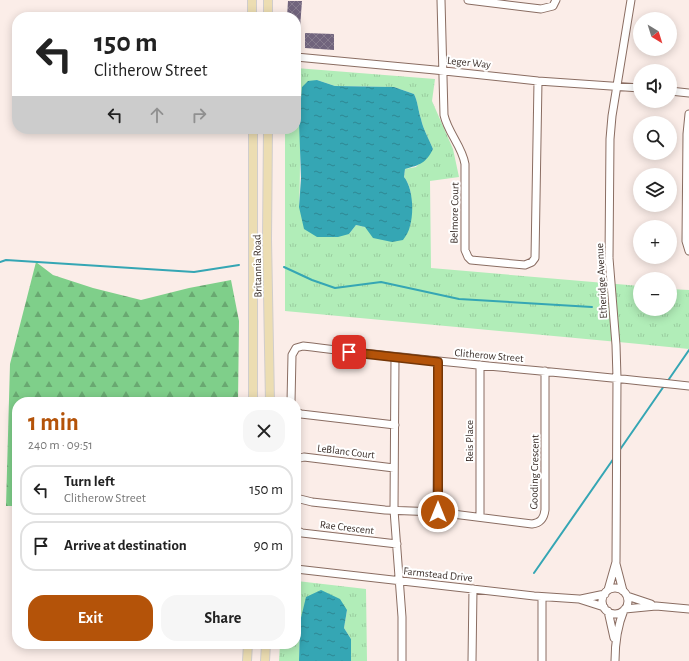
<!DOCTYPE html>
<html lang="en">
<head>
<meta charset="utf-8">
<style>
	body { margin:0; font-family:"Alegreya Sans",sans-serif; background:#f6f6f6; color:#222; height:100vh; display:flex; flex-direction:column; font-size:15px; white-space:nowrap }
	* { box-sizing:border-box; margin:0 }
	p { font-size:13px; color:#767676 }
	.icon { flex:none; width:22px; height:22px; fill:none; stroke:currentColor; stroke-width:2; stroke-linecap:round; stroke-linejoin:round }
	.map { position:relative; flex:1; overflow:hidden }
	.details { position:absolute; left:12px; top:397px; width:289px; height:252px; display:flex; flex-direction:column; background:#fff; border-radius:16px; box-shadow:0 2px 10px #0003 }
	.details>* { flex:none }
	.banner { position:absolute; left:12px; top:12px; width:289px; height:122px; border-radius:16px; box-shadow:0 2px 10px #0003; background:#fff; color:#222; overflow:hidden }
	.needle { width:26px; rotate:142deg }
	.fabs { position:absolute; left:633px; top:12px; display:grid; gap:8px }
	.fabs a { display:grid; place-items:center; width:44px; height:44px; border-radius:50%; background:#fff; box-shadow:0 2px 10px #0003; font-size:20px }
	.pin { position:absolute; display:grid; place-items:center; width:34px; height:34px; color:#fff; margin:-17px; border-radius:8px; box-shadow:0 2px 6px #0006 }
	.me { position:absolute; width:44px; margin:-22px; rotate:0deg; stroke-linejoin:round; filter:drop-shadow(0 0 3px #0008) }
	.turn { display:flex; align-items:center; gap:14px; height:84px; padding:0 16px; font-size:18px }
	.turn .icon { width:52px; height:52px; stroke-width:2.5 }
	.turn b { display:block; font-size:28px; line-height:34px }
	.lanes { display:flex; align-items:center; height:38px; padding:0 16px; background:#0003; justify-content:center; gap:20px; direction:ltr }
	.lanes .off { opacity:.35 }
	.round { display:grid; place-items:center; flex:none; width:42px; height:42px; border-radius:16px; background:#f6f6f6 }
	.headline { display:flex; align-items:center; justify-content:space-between; height:68px; padding:0 16px }
	h1 { font-size:24px; font-weight:600; line-height:30px; color:#b45309 }
	.button { display:flex; gap:8px; margin-top:auto; padding:8px 16px }
	.button a { flex:1; height:46px; border-radius:16px; background:#b45309; color:#fff; font-size:16px; font-weight:600; line-height:46px; text-align:center }
	.button a+a { background:#f6f6f6; color:#222 }
	ul { padding:0; list-style:none }
	li { display:flex; align-items:center; gap:12px; height:50px; margin:0 8px 6px; padding:0 8px; border:2px solid #e0e0e0; border-radius:16px }
	li div { flex:1 }
	li b { display:block; font-size:15px }
	li em { font-style:normal }
	.map>svg:first-child { display:block }
	.grass { fill:url(#grass-tufts); fill-rule:evenodd }
	.forest { fill:url(#forest-firs) }
	.water { fill:url(#water-ripples) }
	.lines { fill:none; stroke-linecap:round; stroke-linejoin:round }
	.stream { stroke:#35a6b4; stroke-width:2 }
	.building { fill:url(#building-cross-hatch) }
	.minor-casing { stroke:#8a6d62; stroke-width:9 }
	.major-casing { stroke:#d0cdcc; stroke-width:10 }
	.minor { stroke:#fff; stroke-width:7 }
	.major { stroke:#ecddb2; stroke-width:8 }
	.route-casing { stroke:#753606; stroke-width:10 }
	.route { stroke:#b45309; stroke-width:7 }
	.labels { text-anchor:middle; stroke-width:4; stroke-linejoin:round; paint-order:stroke }
	.street-label { font-size:11px; fill:#3b2f2a; stroke:#fff }
</style>
</head>
<body>
<div class="map">
<svg width="689" height="661" viewBox="0 0 689 661">
	<defs>
		<pattern id="grass-tufts" width="24" height="20" patternUnits="userSpaceOnUse"><rect width="24" height="20" fill="#b1edb8"/><path d="M3 7l-1-3M5 7V3M7 7l1-3M15 17l-1-3M17 17v-4M19 17l1-3" fill="none" stroke="#99cc9e"/></pattern>
		<pattern id="forest-firs" width="22" height="20" patternUnits="userSpaceOnUse"><rect width="22" height="20" fill="#7fcf8a"/><path d="M5 1l3.5 6h-7zM16 11l3.5 6h-7z" fill="#69a871"/></pattern>
		<pattern id="water-ripples" width="26" height="14" patternUnits="userSpaceOnUse"><rect width="26" height="14" fill="#35a6b4"/><path d="M2 4q2-2 4 0t4 0M15 11q2-2 4 0t4 0" fill="none" stroke="#2e8893"/></pattern>
		<pattern id="building-cross-hatch" width="8" height="8" patternUnits="userSpaceOnUse"><rect width="8" height="8" fill="#71647d"/><path d="M0 0l8 8M0 8l8-8" fill="none" stroke="#867b8e"/></pattern>
	</defs>
	<rect width="100%" height="100%" fill="#fbede8"/>
	<!-- grass -->
	<path class="grass" d="M296,68L435,79L432,101L453,149L459,177L430,181L431,268L640,286V309H670V289L689,290V349L629,343L285,311V129H296ZM317,80L335,86L394,87L414,94C418,102 418,110 421,119C423,129 429,139 433,149L416,167L405,169L404,177C415,191 411,210 410,227H365L356,225L349,234L299,207C301,167 299,127 302,87Z
		M297,581L366,589L367,661H351V639L344,628L347,610L300,622L299,661H279L280,644H296Z"/>
	<!-- forest -->
	<path class="forest" d="M36,262L53,275L93,288L141,300L189,288L231,280L239,321L238,402H17V506H6L10,364Z"/>
	<!-- water -->
	<path class="water" d="M317,80L335,86L394,87L414,94C418,102 418,110 421,119C423,129 429,139 433,149C426,163 420,165 405,169L404,177C413,188 414,212 410,226C409,231 406,236 403,240L392,242L373,238L365,227L356,225L349,234L338,237H317L304,229L299,207L301,178L299,121L302,87L308,81Z
		M321,590L340,599L347,610L344,628L351,639V661H299L300,622L306,597Z"/>
	<g class="lines">
		<!-- stream -->
		<path class="stream" d="M0,262L6,260L194,272L239,265
			M284,267L312,280L335,288L381,282L459,299L592,307
			M667,382L689,350
			M619,451L664,386
			M534,573L614,458"/>
	</g>
	<!-- building -->
	<path class="building" d="M288,1H302L300,28L296,27V17H287Z
		M305,33L334,34V50L305,48Z"/>
	<g class="lines">
		<!-- minor casing -->
		<g class="minor-casing">
			<path id="minor" d="M441,0L444,115C448,133 462,146 465,164V250L468,257L471,260L525,265L532,262L535,258L538,81
				M468,0L541,9L553,6L556,0
				M296,57L435,70L538,81L640,88
				M670,91L689,93
				M689,114L687,134L686,241L689,251
				M395,357L394,510L402,617V661
				M291,402L292,355L296,348L303,346C432,362 560,372 689,386
				M296,412L301,414L395,425
				M296,459L304,457L394,468
				M296,498L312,502L385,510L437,512L532,524C541,523 544,518 545,510V371
				M437,512L438,362
				M480,517V365
				M296,530L302,533L397,544
				M616,564L623,591
				M296,569L534,596L579,599L604,607
				M602 601a13 13 0 1 1 26 0a13 13 0 1 1-26 0Z
				M608,590L616,562L617,378L616,345L609,258L610,139L612,116L631,0
				M627,596L651,604
				M581,599L605,594
				M625,609L656,606L689,609
				M608,611L614,638
				M472,661L473,589
				M542,661V597
				M615,661C615,643 617,627 624,610"/>
		</g>
		<!-- major casing -->
		<g class="major-casing">
			<path id="major" d="M252,0V17
				M268,0V17
				M253,129V402
				M268,129L267,239L270,402
				M247,661L248,644
				M265,661L266,644"/>
		</g>
		<!-- minor -->
		<use href="#minor" class="minor"/>
		<!-- major -->
		<use href="#major" class="major"/>
	</g>
	<g class="lines">
		<!-- route casing -->
		<g class="route-casing">
			<path id="route" d="M349,352L438,362V512"/>
		</g>
		<!-- route -->
		<use href="#route" class="route"/>
	</g>
	<g class="labels">
		<!-- street labels -->
		<g class="street-label">
			<text transform="translate(469 62) rotate(6)" y="4">Leger Way</text>
			<text transform="translate(454 213) rotate(-89)" y="4">Belmore Court</text>
			<text transform="translate(257 266) rotate(-91)" y="4">Britannia Road</text>
			<text transform="translate(601 281) rotate(-93)" y="4">Etheridge Avenue</text>
			<text transform="translate(489 355) rotate(5)" y="4">Clitherow Street</text>
			<text transform="translate(469 441) rotate(-90)" y="4">Reis Place</text>
			<text transform="translate(346 451) rotate(7)" y="4">LeBlanc Court</text>
			<text transform="translate(534 472) rotate(-89)" y="4">Gooding Crescent</text>
			<text transform="translate(347 527) rotate(7)" y="4">Rae Crescent</text>
			<text transform="translate(438 574) rotate(6)" y="4">Farmstead Drive</text>
		</g>
	</g>
</svg>
<div class="fabs">
<a><svg class="needle" viewBox="-14 -14 28 28"><path d="M0-13l5 13h-10z" fill="#e53935"/><path d="M0 13l5-13h-10z" fill="#767676"/></svg></a>
<a><svg class="icon" aria-label="sound" viewBox="0 0 24 24"><path d="M4 9h4l5-4v14l-5-4H4zM17 9q2 3 0 6"/></svg></a>
<a><svg class="icon" aria-label="search" viewBox="0 0 24 24"><circle cx="10" cy="10" r="6"/><path d="M15 15l6 6"/></svg></a>
<a><svg class="icon" aria-label="layers" viewBox="0 0 24 24"><path d="M12 4l9 5-9 5-9-5zM3 14l9 5 9-5"/></svg></a>
<a>+</a>
<a>−</a>
</div>
<div class="pin" style="left:349px;top:352px;background:#d93025"><svg class="icon" aria-label="arrive" viewBox="0 0 24 24"><path d="M6 21V4h12l-3 4 3 4H6"/></svg></div>
<svg class="me" style="left:438px;top:512px" viewBox="-20 -20 40 40"><circle r="17" fill="#b45309" stroke="#fff" stroke-width="3"/><path d="M0-11L8 9 0 5-8 9z" fill="#fff"/></svg>
<div class="banner">
<div class="turn"><svg class="icon" aria-label="left" viewBox="0 0 24 24"><path d="M17 20v-9H6M10 6l-5 5 5 5"/></svg><div><b>150 m</b>Clitherow Street</div></div>
<div class="lanes"><svg class="icon" aria-label="left" viewBox="0 0 24 24"><path d="M17 20v-9H6M10 6l-5 5 5 5"/></svg><svg class="icon off" aria-label="ahead" viewBox="0 0 24 24"><path d="M12 20V5M6 11l6-6 6 6"/></svg><svg class="icon off" aria-label="right" viewBox="0 0 24 24"><path d="M7 20v-9h11M14 6l5 5-5 5"/></svg></div>
</div>
<section class="details">
<div class="headline"><div><h1>1 min</h1><p>240 m · 09:51</p></div><a class="round"><svg class="icon" aria-label="close" viewBox="0 0 24 24"><path d="M6 6l12 12M18 6L6 18"/></svg></a></div>
<ul>
<li><svg class="icon" aria-label="left" viewBox="0 0 24 24"><path d="M17 20v-9H6M10 6l-5 5 5 5"/></svg><div><b>Turn left</b><p>Clitherow Street</p></div><em>150 m</em></li>
<li><svg class="icon" aria-label="arrive" viewBox="0 0 24 24"><path d="M6 21V4h12l-3 4 3 4H6"/></svg><div><b>Arrive at destination</b></div><em>90 m</em></li>
</ul>
<div class="button"><a>Exit</a><a>Share</a></div>
</section>
</div>
</body>
</html>
